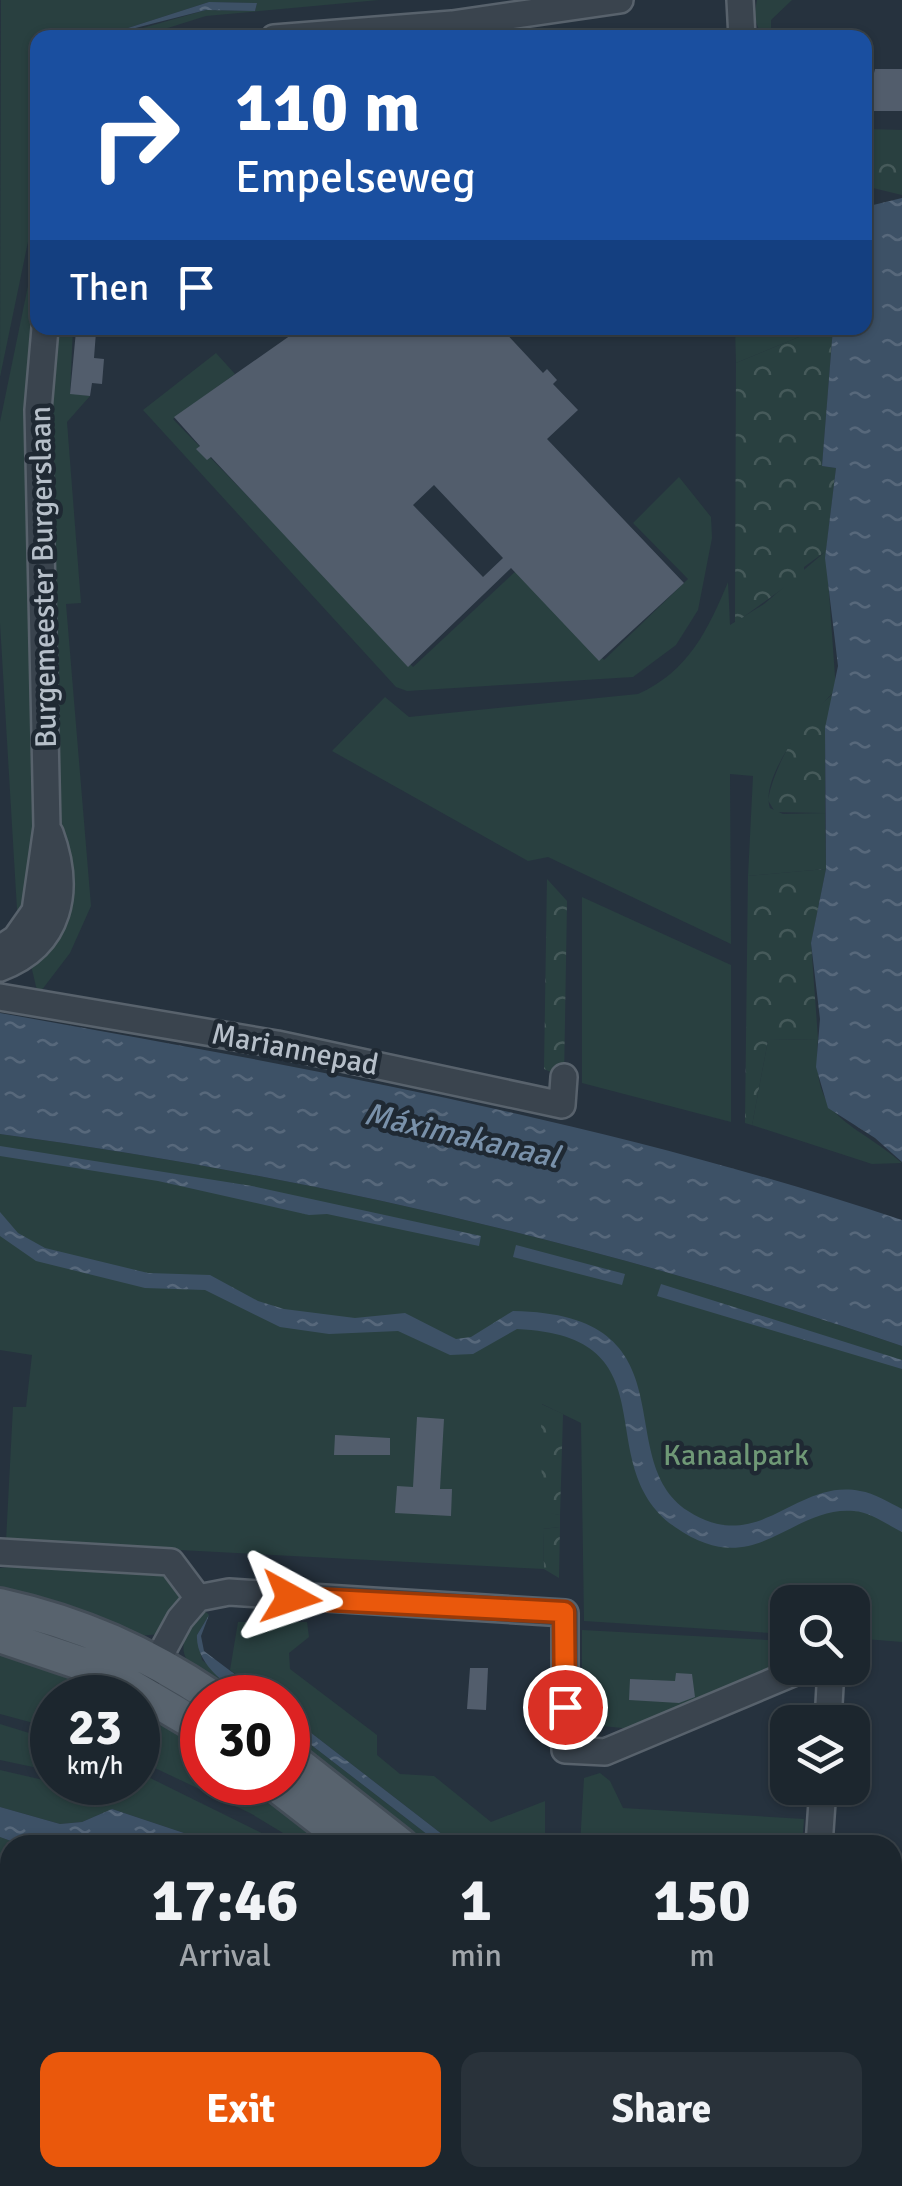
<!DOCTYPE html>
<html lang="en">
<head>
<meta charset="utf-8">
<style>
	body { margin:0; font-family:Signika,sans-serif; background:#29323a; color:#f1f3f6; height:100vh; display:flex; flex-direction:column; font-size:38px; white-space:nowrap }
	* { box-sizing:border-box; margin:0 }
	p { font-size:32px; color:#a0a5aa }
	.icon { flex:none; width:55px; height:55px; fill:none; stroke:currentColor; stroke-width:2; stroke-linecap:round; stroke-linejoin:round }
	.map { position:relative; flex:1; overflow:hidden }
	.side { position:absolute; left:0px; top:1835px; width:902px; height:352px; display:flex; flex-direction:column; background:#1c262e; border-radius:30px 30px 0 0; box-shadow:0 2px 8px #0004,0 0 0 2px #3a434a }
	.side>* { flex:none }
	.banner { position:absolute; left:30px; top:30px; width:842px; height:305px; border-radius:20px; box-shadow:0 2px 8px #0004,0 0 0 2px #3a434a; background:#1a4fa0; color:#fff; overflow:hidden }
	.fabs { position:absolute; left:770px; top:1585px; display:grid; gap:20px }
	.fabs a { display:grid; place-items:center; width:100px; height:100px; border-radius:20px; background:#1c262e; box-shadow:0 2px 8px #0004,0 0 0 2px #3a434a; font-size:50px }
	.speed { position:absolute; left:30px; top:1675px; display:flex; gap:20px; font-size:50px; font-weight:700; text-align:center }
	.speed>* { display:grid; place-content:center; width:130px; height:130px; border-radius:50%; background:#1c262e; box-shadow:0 2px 8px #0004,0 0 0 2px #3a434a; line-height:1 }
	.speed small { font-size:25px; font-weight:400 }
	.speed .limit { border:15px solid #d22; background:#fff; color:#111 }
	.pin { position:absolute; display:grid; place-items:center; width:85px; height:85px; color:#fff; margin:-42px; border:5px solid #fff; border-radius:50%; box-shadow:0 2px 10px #0007 }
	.me { position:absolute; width:110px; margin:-55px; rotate:95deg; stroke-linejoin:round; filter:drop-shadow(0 0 8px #0008) }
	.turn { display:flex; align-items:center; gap:35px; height:210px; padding:0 40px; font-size:45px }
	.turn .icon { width:130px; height:130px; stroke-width:2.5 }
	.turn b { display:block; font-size:70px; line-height:85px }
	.then { display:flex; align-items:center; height:95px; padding:0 40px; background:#0003; gap:20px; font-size:38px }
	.eta { display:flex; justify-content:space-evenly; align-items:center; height:170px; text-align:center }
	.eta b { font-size:60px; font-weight:700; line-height:70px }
	.primary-button { display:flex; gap:20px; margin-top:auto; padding:20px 40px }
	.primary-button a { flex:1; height:115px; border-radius:20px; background:#ea580c; color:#fff; font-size:40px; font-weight:700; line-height:115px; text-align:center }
	.primary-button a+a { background:#29323a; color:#f1f3f6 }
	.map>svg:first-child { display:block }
	.green { fill:#294040 }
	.forest { fill:url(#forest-crowns) }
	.water { fill:url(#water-ripples) }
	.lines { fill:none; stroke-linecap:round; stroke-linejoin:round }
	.stream { stroke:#3d5166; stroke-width:5 }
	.building { fill:#525d6c; fill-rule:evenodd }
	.minor-casing { stroke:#58626c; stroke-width:30 }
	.major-casing { stroke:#434d57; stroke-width:38 }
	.minor { stroke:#3a444e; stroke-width:25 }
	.major { stroke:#58636e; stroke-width:32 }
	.route-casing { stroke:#983908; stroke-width:25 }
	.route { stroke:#ea580c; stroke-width:18 }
	.labels { text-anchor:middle; stroke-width:9; stroke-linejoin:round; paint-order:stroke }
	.street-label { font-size:30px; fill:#b6bfc9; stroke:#1f2933 }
	.park-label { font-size:30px; fill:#6f9876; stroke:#1f2933 }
	.water-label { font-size:32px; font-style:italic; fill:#7991aa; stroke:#1f2933 }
</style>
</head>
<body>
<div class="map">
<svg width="902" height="2186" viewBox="0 0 902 2186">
	<defs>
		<pattern id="forest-crowns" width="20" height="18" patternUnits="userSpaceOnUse" patternTransform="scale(2.5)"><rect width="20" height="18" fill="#294040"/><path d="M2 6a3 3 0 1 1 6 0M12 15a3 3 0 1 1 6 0" fill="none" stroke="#465a5a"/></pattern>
		<pattern id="water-ripples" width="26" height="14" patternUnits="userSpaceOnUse" patternTransform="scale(2.5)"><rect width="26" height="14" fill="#3d5166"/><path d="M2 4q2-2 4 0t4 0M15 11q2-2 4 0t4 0" fill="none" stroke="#57687b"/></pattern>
	</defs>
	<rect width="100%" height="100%" fill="#26323e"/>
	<!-- green -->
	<path class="green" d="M1,0H379L206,16L139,37H111L206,10L255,11L257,3L209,2L100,37L38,38L35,208L0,377Z
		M757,0H792L771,20V35L760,32L754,17Z
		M37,242V856L18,926L0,623V422Z
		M52,328H73L70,393L90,396L67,422L81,603L66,604L91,906L70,953L38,995L30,961L54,807L47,407Z
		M735,328H821L736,363Z
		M216,353L235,374L173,419L413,667L518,569L604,660L688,579L633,523L679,477L711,517L712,538L698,610L676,645L633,677L407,691L396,687L143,410Z
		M826,551L836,690C814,711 759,775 770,808L783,814L825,813L826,869L748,876L753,776L730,774L731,944L548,857L528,861L332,751L385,697L409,717L638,694C688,672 708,630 728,582L730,625L764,604Z
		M582,897L731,965V1122L582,1083Z
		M818,1039C811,1121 849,1118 902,1163L872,1164L752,1125L768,1040Z
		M0,1134C305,1175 611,1246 902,1346V1642L853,1638L852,1602H788L787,1634L584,1621L581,1423L542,1404V1511L560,1515V1527L543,1529L544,1569L6,1541L13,1407H26L32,1355L0,1350Z
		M58,1562L160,1569L182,1589L180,1609L161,1634L138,1636L101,1618L0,1588V1568Z
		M205,1611L209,1615L197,1635L202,1660L248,1697H229C192,1669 161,1654 205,1611Z
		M238,1622H307L309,1637L289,1653L290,1669L377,1735V1755L400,1774L434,1776L491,1822L545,1801V1845H456L288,1715V1698L265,1697L230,1670Z
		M582,1630L787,1641V1662L642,1730L582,1724Z
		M0,1647L136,1697L52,1698V1728L0,1714Z
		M138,1699L202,1743V1782L254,1783L334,1845H303L250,1813L138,1760Z
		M0,1724L52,1740V1771L0,1760Z
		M288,1727L441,1845H419L288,1743Z
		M0,1770L52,1782H138V1772L286,1845H220L112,1809L82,1822L60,1824L0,1807Z
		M600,1773L610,1781L623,1808L804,1819L802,1845H580L584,1778Z
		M0,1837L22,1845H10V2178H80L77,2186H0Z
		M892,1994L902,1999V2123L893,2115Z
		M249,2178H508L506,2186H263Z"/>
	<!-- forest -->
	<path class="forest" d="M865,129L902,130V195L865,186Z
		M821,328H833L822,466L836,468L826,551L804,567V573L735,623L736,363Z
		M836,692L825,728V813L775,812L768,800C775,762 804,715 836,692Z
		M826,869L811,943L818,1039L768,1040L752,1125L745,1123L748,876Z
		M547,879L567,901L564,1078L544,1069Z
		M541,1404L563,1414L560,1515L542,1512Z
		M560,1527L559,1578L544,1569L543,1529Z"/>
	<!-- water -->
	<path class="water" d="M209,2L257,3L255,11L206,10L100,37Z
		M902,198V1162L875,1138L828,1108L816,1067L820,1019L811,943L826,869L825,728L838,666L825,558L836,468L822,466L833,328H865V207Z
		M0,1013C305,1067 608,1122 902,1220V1346C611,1246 305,1175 0,1134Z
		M0,1146L252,1186L481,1236L479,1246L327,1214L309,1215L158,1181L0,1156Z
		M0,1212L18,1233L45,1248L148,1273L210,1275L258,1301L284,1309L355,1318L405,1313L456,1339L471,1337L513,1311C697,1314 608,1458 688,1511C759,1557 796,1478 860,1491C874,1493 890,1503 902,1509V1532C888,1525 870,1512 854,1511C790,1505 756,1584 675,1527C586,1464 677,1336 517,1329L473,1354L450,1355L398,1331L329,1334L280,1327L205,1290L145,1288L36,1261L0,1236Z
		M516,1245L625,1274L622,1285L513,1257Z
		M661,1284L902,1360V1369L657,1296Z
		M209,1615L201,1636L204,1651L265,1697C236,1698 195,1666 197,1635Z
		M288,1715L456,1845H441L288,1727Z
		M0,1807L60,1824L82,1822L112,1809L220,1845H22L0,1837Z"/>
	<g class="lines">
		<!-- stream -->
		<path class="stream" d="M892,2005L902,2009"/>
	</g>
	<!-- building -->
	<path class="building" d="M875,69H902V111H865V73H874Z
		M301,328H501L543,373L547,369L557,380L553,384L578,410L547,439L684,583L599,661L511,568L408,667L211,457L207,460L196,449L200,446L174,417ZM434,485L503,558L483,577L413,505Z
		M76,331L96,332L94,358L104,359L102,384L92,383L90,396L70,394Z
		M417,1417L444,1419L440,1489H452L451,1516L395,1513L397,1486L413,1487Z
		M335,1435L390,1438V1455H334Z
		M470,1668H488L486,1710L467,1709Z
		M676,1673L692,1674L695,1697L679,1703L629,1700L630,1679L675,1681Z"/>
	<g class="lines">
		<!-- minor casing -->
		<g class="minor-casing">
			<path id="minor" d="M740,0L742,38
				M274,38L452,24L620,0
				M0,949L16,938L35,911L47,827L38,410L45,328
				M0,968C61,945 71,890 50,833
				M0,997L277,1044L562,1105L564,1077
				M0,1552L171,1562L198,1598
				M149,1676L180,1619L198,1598L229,1592L565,1613V1750L605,1752L805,1668
				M828,1722L831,1668
				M819,1845L823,1788
				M892,2128L902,2135"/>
		</g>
		<!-- major casing -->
		<g class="major-casing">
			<path id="major" d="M0,1605C81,1623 145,1652 214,1698
				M0,1636L107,1672L202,1728
				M288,1756L401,1845
				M272,1782L353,1845
				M777,2178L788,2186
				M829,2178L840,2186"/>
		</g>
		<!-- minor -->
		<use href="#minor" class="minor"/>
		<!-- major -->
		<use href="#major" class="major"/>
	</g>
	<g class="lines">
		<!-- route casing -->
		<g class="route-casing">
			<path id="route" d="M291,1598L564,1612L565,1707"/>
		</g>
		<!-- route -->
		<use href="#route" class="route"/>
	</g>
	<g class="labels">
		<!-- street labels -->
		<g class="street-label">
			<text transform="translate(43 577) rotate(-91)" y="10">Burgemeester Burgerslaan</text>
			<text transform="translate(295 1049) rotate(11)" y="10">Mariannepad</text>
		</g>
		<!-- park labels -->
		<g class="park-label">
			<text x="736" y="1465">Kanaalpark</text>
		</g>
		<!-- water labels -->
		<g class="water-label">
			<text transform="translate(462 1135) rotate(13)" y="11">Máximakanaal</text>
		</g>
	</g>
</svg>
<div class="fabs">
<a><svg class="icon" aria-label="search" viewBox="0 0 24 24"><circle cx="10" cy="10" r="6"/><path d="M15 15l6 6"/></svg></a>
<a><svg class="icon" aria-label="layers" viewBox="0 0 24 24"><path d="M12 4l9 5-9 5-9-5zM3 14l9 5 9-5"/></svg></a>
</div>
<div class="speed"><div>23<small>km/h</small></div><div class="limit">30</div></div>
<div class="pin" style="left:565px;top:1707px;background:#d93025"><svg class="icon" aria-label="arrive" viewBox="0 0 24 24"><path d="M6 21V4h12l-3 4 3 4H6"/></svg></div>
<svg class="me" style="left:291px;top:1598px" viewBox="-20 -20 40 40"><path d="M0-17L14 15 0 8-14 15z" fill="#ea580c" stroke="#fff" stroke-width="4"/></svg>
<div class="banner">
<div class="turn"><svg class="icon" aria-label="right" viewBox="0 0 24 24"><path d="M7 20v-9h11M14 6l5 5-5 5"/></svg><div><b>110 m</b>Empelseweg</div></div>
<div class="then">Then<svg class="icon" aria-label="arrive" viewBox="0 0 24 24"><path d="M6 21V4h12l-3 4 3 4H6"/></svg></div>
</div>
<section class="side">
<div class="eta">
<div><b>17:46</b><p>Arrival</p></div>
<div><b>1</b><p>min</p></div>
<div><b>150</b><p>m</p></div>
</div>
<div class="primary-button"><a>Exit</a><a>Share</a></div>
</section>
</div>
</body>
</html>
